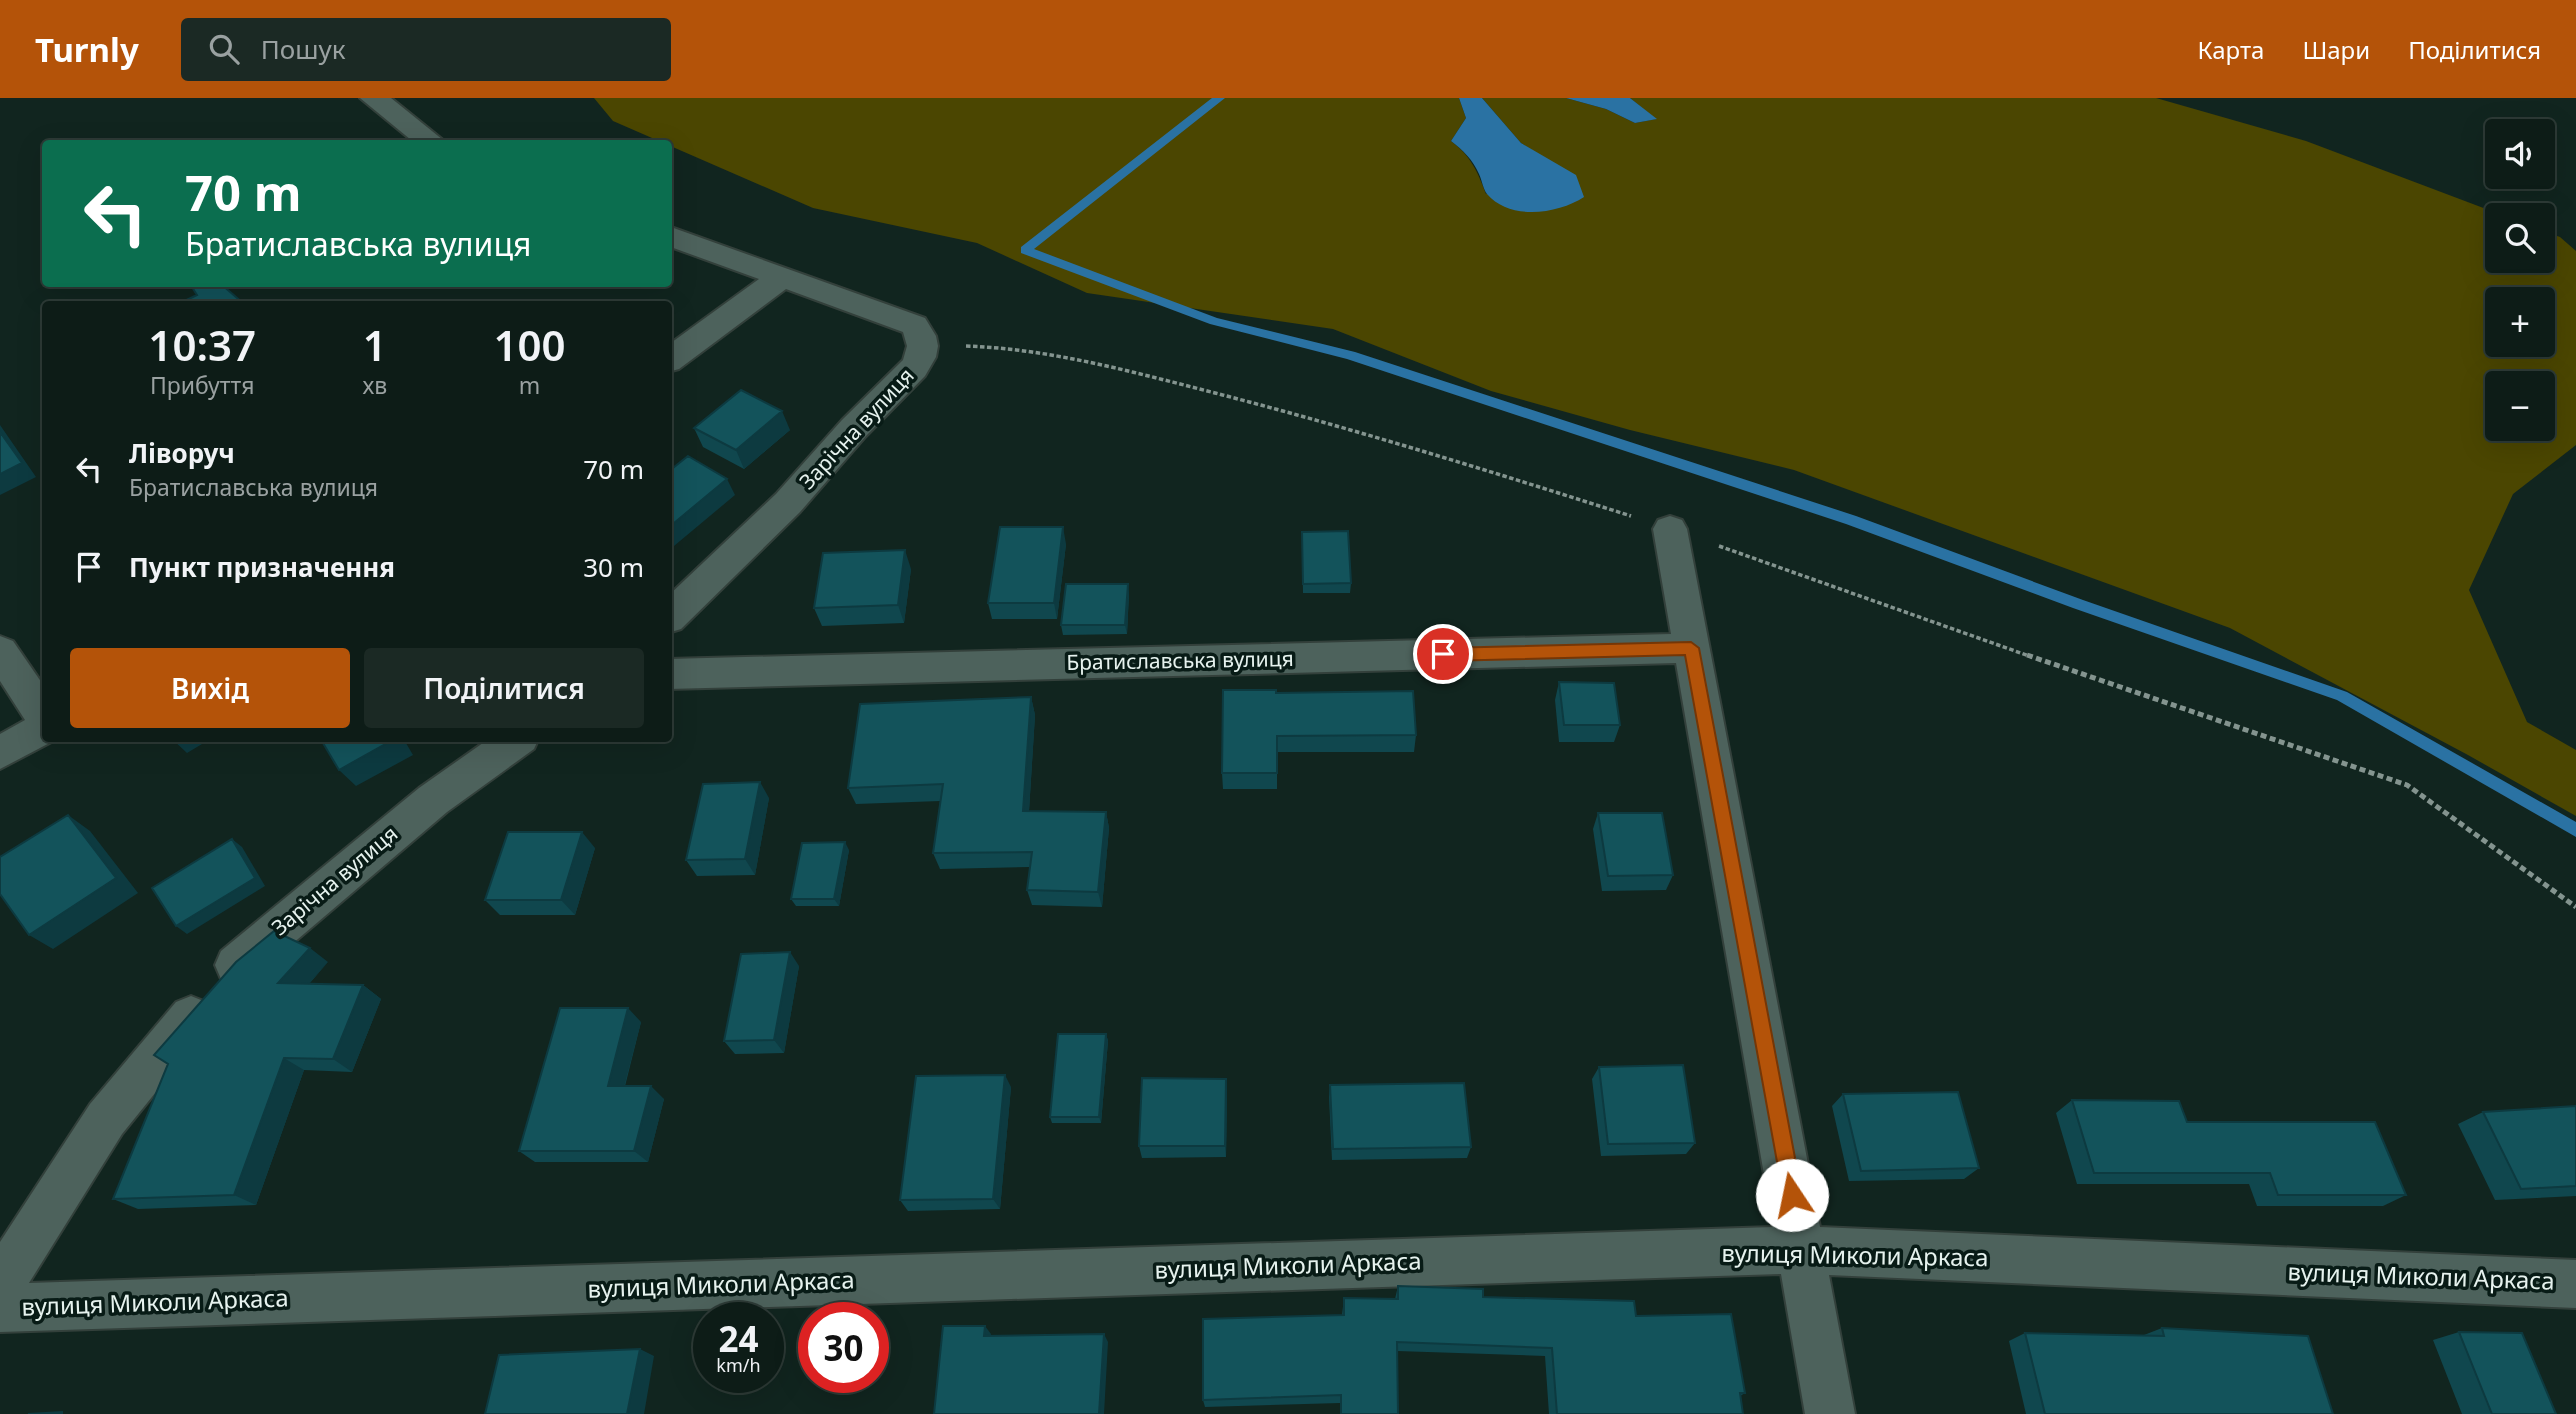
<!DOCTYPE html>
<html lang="uk">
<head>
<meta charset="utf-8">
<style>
	body { margin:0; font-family:"Noto Sans",sans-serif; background:#1b2924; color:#f1f3f6; height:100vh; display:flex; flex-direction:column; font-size:26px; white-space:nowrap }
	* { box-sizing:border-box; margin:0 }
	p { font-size:23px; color:#9aa1a1 }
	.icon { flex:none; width:38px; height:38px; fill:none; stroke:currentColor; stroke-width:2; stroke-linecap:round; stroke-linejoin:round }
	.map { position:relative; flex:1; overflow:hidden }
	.sheet { position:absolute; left:42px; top:203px; width:630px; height:441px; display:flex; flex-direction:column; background:#0d1c17; border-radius:7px; box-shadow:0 7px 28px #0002,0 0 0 2px #2d3a36 }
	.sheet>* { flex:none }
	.guide { position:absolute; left:42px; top:42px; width:630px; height:147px; border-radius:7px; box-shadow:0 7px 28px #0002,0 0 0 2px #2d3a36; background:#0b6e4f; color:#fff; overflow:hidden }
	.fabs { position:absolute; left:2485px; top:21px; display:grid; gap:14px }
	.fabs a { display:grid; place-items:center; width:70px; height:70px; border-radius:7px; background:#0d1c17; box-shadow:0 7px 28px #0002,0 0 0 2px #2d3a36; font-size:35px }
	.speed { position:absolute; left:693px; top:1204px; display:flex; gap:14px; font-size:35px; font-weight:700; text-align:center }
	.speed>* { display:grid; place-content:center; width:91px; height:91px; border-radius:50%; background:#0d1c17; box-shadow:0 7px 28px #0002,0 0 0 2px #2d3a36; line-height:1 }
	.speed small { font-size:18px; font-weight:400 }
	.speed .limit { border:10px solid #d22; background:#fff; color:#111 }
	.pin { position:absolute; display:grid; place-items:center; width:60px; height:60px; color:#fff; margin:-30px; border:4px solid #fff; border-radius:50%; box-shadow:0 2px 7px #0007 }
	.me { position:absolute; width:77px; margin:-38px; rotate:349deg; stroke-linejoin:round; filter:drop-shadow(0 0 5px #0008) }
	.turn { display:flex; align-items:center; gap:24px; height:147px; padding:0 28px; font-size:32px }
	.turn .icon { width:91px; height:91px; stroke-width:2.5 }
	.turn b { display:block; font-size:49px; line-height:60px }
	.eta { display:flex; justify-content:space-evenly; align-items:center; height:119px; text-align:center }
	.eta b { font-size:42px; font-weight:600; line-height:49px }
	.primary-button { display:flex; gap:14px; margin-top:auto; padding:14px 28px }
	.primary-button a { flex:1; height:80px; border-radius:7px; background:#b45309; color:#fff; font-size:28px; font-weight:600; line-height:80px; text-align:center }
	.primary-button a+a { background:#1b2924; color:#f1f3f6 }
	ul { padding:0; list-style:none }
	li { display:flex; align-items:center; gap:21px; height:98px; padding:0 28px }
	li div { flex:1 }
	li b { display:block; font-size:26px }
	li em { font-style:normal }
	header { display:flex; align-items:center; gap:42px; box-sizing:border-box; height:98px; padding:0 35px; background:#b45309; color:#fff }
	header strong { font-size:33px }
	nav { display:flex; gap:38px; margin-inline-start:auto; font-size:24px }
	.search { width:490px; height:63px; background:#1b2924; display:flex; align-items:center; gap:18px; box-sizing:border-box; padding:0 24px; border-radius:7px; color:#9aa1a1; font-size:26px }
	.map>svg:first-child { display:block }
	.green { fill:#4b4601; fill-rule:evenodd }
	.water { fill:#2a72a3 }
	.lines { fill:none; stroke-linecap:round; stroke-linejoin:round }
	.stream { fill:#2a72a3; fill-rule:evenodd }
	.street-casing { stroke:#33403b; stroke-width:4 }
	.path-far1 { stroke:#84948f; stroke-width:3.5; stroke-dasharray:4.5 2.5; stroke-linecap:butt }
	.path { stroke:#84948f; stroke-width:5; stroke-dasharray:6 3.5; stroke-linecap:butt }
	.street { fill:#4d625c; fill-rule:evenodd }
	.wall { fill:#10474e }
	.shaded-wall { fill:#0d3a40 }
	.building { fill:#13535b; stroke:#0d3a40; stroke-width:2 }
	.route { fill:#b45309; stroke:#753606; stroke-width:2 }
	.labels { text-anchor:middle; stroke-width:7; stroke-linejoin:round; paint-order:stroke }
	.street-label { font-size:21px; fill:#e6f2ee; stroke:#081b16 }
	.near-street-label { font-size:24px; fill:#e6f2ee; stroke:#081b16 }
</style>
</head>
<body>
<header>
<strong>Turnly</strong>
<div class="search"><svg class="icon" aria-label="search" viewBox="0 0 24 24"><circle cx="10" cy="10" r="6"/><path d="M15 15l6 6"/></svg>Пошук</div>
<nav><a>Карта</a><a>Шари</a><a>Поділитися</a></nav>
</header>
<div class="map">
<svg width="2576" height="1316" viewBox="0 0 2576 1316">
	<rect width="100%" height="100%" fill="#11251f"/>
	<!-- green -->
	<path class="green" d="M594,0H1459L1466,20L1451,43C1470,57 1478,74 1486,96L1545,60L1521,45L1482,0H1566L1606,11L1635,25L1656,21L1630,0H2156L2306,43L2502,117H2497V163H2543V133L2560,139L2576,153V347L2513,396L2469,492L2527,624L2576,652V718L2468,657L2230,530L1794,372L1630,332L1491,293L1333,231L1087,195L977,145L813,110L613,23ZM2497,201H2543V247H2497ZM2497,285H2543V331H2497Z"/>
	<!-- water -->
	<path class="water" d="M1459,0H1482L1521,45L1576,77L1584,99C1558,116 1510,123 1487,96C1483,91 1482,82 1479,76C1473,62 1463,52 1451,43L1466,20Z
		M1566,0H1630L1657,21L1635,25L1606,11Z"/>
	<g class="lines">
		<!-- stream -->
		<path class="stream" d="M1212,0H1225L1034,151L1217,220L1355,254L1856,418L2083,502L2347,594L2576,724V739L2337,602L2073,510L1846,426L1347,261L1210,226L1021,155V149Z"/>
		<!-- street casing -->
		<g class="street-casing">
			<path id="street" d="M360,0H391L448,46H416Z
				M668,128L925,220L936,238L938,248L936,259L925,278L866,338L800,414L681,531L668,535V498L776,396L842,322L903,262L907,248L903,234L786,191L679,271L668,274V247L759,181L668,148Z
				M1670,418L1682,422L1687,431L1820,1129L2576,1162V1210L1829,1177L1855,1316H1805L1781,1176L0,1234V1144L90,1006L176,904L191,898L206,904L213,918L206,932L122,1036L29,1185L1773,1129L1676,565L668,591V561L1671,536L1653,431L1658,422Z
				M0,538L13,543L46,591V640H59L0,671V636L25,622L0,583Z
				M490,640H539L534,651L447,714L251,881L236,886L221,881L215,867L221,853L419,690Z"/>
		</g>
		<!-- path-far1 -->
		<path class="path-far1" d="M966,248C1051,251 1133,274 1215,295C1355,331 1493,374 1631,418
			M1719,448L2032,559"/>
		<!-- path -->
		<path class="path" d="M2027,557L2407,687L2576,809"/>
		<!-- street -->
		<use href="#street" class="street"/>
	</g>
	<!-- wall -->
	<path class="wall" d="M694,330L790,332L744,371L703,349Z
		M1302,434L1351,485L1350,495H1303Z
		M1066,446L1057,521H992L988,505Z
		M911,471L904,525L822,528L814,510Z
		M1129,495L1127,536L1063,537L1061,527Z
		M1559,584L1620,627L1614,644H1559L1555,602Z
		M1276,595L1416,637L1414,654H1277V691H1223L1222,675Z
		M1031,599L1035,617L1029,713L1106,714L1109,730L1102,809L1032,807L1027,792L1030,769L940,771L933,755L940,703L856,706L848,690Z
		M769,700L755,777L697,778L686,762Z
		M1598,715L1673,777L1666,792L1602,793L1593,731Z
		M595,750L575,817H500L485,802Z
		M849,752L839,808H796L791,801Z
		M328,864L309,886L363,887L381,901L352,974L304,972L256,1107L138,1111L113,1101Z
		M799,868L784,955L735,956L724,943Z
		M641,924L625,988L664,1001L648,1064H535L519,1053Z
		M1106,936L1108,943L1101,1025H1052L1050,1019Z
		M1599,969L1695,1045L1686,1056L1601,1058L1592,981Z
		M1226,981L1227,993L1226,1059L1142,1060L1139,1048Z
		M1330,987L1471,1049L1467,1060L1332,1062L1329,999Z
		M1011,989L1000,1111L908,1113L900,1102Z
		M1843,996L1979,1070L1964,1081L1849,1083L1832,1008Z
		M2072,1002L2187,1024L2406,1097L2383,1108H2257L2249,1086H2077L2056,1015Z
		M2576,1008V1098L2495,1102L2458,1026L2483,1014Z
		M1398,1188L1636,1218L1745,1295L1740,1298L1743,1316H1549L1545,1258L1397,1253L1398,1316H1340V1305L1205,1309L1203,1302L1342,1217L1344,1200L1395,1201Z
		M2162,1230L2333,1316H2026L2009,1243L2025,1235L2144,1237Z
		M2459,1234L2556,1316H2462L2433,1242Z"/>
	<!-- shaded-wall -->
	<path class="shaded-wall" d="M782,313L790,332L744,371L736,352Z
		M0,327L36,379L0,397Z
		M727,381L735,397L668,453V430Z
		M1063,429L1066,446L1057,521L1054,505Z
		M905,452L911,471L904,525L898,507Z
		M1128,486L1129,495L1127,536L1125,527Z
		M1031,599L1035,617L1028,729L1023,713Z
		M171,640H212L187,655Z
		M396,640H403L413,657L356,688L339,672Z
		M760,684L769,700L755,777L745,761Z
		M1106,714L1109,730L1102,809L1098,794Z
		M68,717L90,733L138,795L53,851L29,837Z
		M582,734L595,750L575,817L561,802Z
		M232,741L242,749L265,788L187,836L176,828Z
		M845,744L849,752L839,808L834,801Z
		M310,850L328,864L297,899L278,885Z
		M790,854L799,868L784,955L774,942Z
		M363,887L381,901L352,974L333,961Z
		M628,910L641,924L621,1001L608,988Z
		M1106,936L1108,943L1101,1025L1099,1019Z
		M284,960L304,972L256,1107L234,1097Z
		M1005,977L1011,989L1000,1111L993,1101Z
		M1226,981L1227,993L1226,1059L1225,1048Z
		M651,988L664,1001L648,1064L634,1053Z
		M985,1228L991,1236L990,1246L984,1238Z
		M1104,1236L1108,1244L1104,1316H1099Z
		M640,1251L654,1258L644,1316H627Z"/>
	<!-- building -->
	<path class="building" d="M190,186H221L244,206H178L197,197Z
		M741,292L782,313L736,352L694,330Z
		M0,334L22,365L0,376Z
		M688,358L727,381L668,430V374Z
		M1000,429H1063L1054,505H988Z
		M1348,433L1351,485L1303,486L1302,434Z
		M905,452L898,507L814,510L823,455Z
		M1066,486H1128L1125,527H1061Z
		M1559,584L1614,585L1620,627H1564Z
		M1223,592H1276V595L1413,593L1416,637L1277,638V675H1222Z
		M1031,599L1023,713L1106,714L1098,794L1027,792L1032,754L933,755L943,686L848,690L860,606Z
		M320,640H396L339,672Z
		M760,684L745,761L686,762L703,686Z
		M1598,715H1662L1673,777L1608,778Z
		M68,717L116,780L29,837L0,796V759Z
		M508,734H582L561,802H485Z
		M232,741L255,780L176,828L152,790Z
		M845,744L834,801H791L802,745Z
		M274,833L310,850L278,885L363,887L333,961L284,960L234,1097L113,1101L168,966L154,957L236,864Z
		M790,854L774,942L724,943L741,856Z
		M560,910H628L608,988H651L634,1053H519Z
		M1058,936H1106L1099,1019H1050Z
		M1683,967L1695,1045L1608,1046L1599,969Z
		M1005,977L993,1101L900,1102L916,978Z
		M1142,980L1226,981L1225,1048H1139Z
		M1464,985L1471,1049L1333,1051L1330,987Z
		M1958,994L1979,1070L1861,1073L1843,996Z
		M2072,1002L2179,1003L2187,1024H2375L2406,1097H2278L2270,1075H2094Z
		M2576,1008V1088L2521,1091L2483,1014Z
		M1398,1188L1483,1191V1199L1634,1203L1636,1218L1731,1216L1745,1295H1740L1743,1316H1557L1552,1250L1397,1244L1398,1316H1341V1297L1203,1302V1221L1344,1217V1200L1398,1201Z
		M943,1228H985L984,1238L1104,1236L1099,1316H934Z
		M2162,1230L2308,1238L2333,1316H2045L2025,1235L2164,1238Z
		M2459,1234L2522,1235L2556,1316H2492Z
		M640,1251L627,1316H485L499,1257Z
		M62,1314V1316H28Z"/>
	<!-- route -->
	<path class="route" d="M1691,544L1699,550L1802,1097L1799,1104L1792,1107L1785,1104L1783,1097L1685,557L1443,563L1435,556L1443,550Z"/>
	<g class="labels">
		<!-- street labels -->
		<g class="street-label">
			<text transform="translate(857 331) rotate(-47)" y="7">Зарічна вулиця</text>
			<text transform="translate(1180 563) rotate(-1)" y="7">Братиславська вулиця</text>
			<text transform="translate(335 783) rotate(-40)" y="7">Зарічна вулиця</text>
		</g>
		<!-- near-street labels -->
		<g class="near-street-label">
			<text transform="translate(1855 1158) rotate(1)" y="8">вулиця Миколи Аркаса</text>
			<text transform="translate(1288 1168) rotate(-2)" y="8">вулиця Миколи Аркаса</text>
			<text transform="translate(2421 1179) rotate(2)" y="8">вулиця Миколи Аркаса</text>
			<text transform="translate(721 1187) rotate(-2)" y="8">вулиця Миколи Аркаса</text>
			<text transform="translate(155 1205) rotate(-2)" y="8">вулиця Миколи Аркаса</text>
		</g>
	</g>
</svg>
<div class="fabs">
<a><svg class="icon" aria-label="sound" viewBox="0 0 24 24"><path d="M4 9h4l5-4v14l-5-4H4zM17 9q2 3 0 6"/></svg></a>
<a><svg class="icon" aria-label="search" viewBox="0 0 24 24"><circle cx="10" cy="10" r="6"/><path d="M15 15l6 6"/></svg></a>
<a>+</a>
<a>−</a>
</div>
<div class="speed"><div>24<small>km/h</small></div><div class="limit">30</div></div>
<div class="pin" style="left:1443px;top:556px;background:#d93025"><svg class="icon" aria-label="arrive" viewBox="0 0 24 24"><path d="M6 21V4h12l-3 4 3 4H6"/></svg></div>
<svg class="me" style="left:1792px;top:1097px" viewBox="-20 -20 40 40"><circle r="19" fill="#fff"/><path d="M0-13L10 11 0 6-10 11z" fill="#b45309"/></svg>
<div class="guide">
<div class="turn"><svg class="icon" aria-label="left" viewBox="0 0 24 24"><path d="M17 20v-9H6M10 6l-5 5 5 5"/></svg><div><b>70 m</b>Братиславська вулиця</div></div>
</div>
<section class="sheet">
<div class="eta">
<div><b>10:37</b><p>Прибуття</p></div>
<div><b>1</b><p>хв</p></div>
<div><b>100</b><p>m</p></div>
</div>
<ul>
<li><svg class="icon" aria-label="left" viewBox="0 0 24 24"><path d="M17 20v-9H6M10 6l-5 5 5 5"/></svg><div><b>Ліворуч</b><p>Братиславська вулиця</p></div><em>70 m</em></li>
<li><svg class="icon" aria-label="arrive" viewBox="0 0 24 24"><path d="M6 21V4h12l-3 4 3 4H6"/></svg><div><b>Пункт призначення</b></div><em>30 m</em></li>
</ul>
<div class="primary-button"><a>Вихід</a><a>Поділитися</a></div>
</section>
</div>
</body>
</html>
